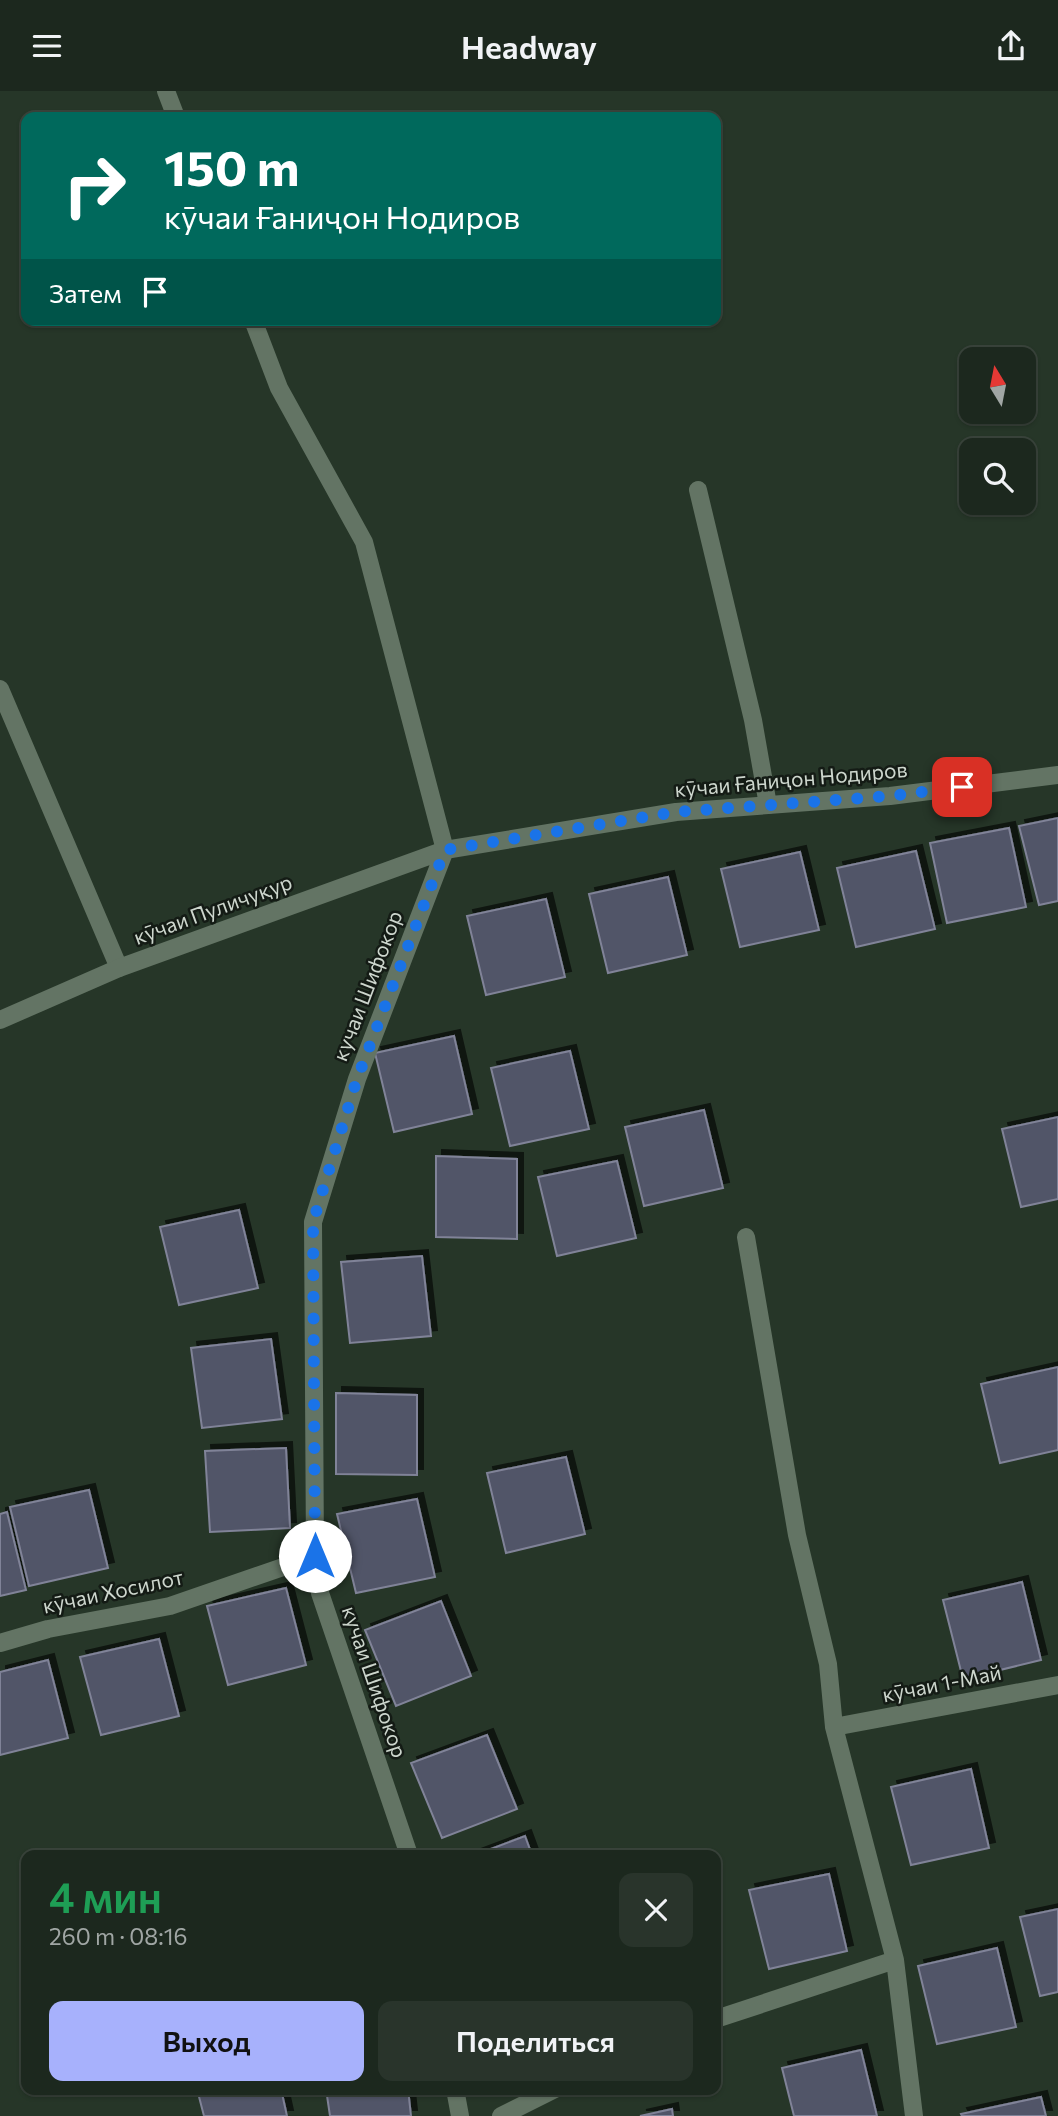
<!DOCTYPE html>
<html lang="ru">
<head>
<meta charset="utf-8">
<style>
	body { margin:0; font-family:Commissioner,sans-serif; background:#29342b; color:#f1f3f6; height:100vh; display:flex; flex-direction:column; font-size:26px; white-space:nowrap }
	* { box-sizing:border-box; margin:0 }
	p { font-size:23px; color:#a0a6a4 }
	.icon { flex:none; width:38px; height:38px; fill:none; stroke:currentColor; stroke-width:2; stroke-linecap:round; stroke-linejoin:round }
	.map { position:relative; flex:1; overflow:hidden }
	.side { position:absolute; left:21px; top:1759px; width:700px; height:245px; display:flex; flex-direction:column; background:#1c281e; border-radius:14px; box-shadow:0 2px 5px #0004,0 0 0 2px #3a443c }
	.side>* { flex:none }
	.guide { position:absolute; left:21px; top:21px; width:700px; height:214px; border-radius:14px; box-shadow:0 2px 5px #0004,0 0 0 2px #3a443c; background:#00695c; color:#fff; overflow:hidden }
	.needle { width:46px; rotate:350deg }
	.buttons { position:absolute; left:959px; top:256px; display:grid; gap:14px }
	.buttons a { display:grid; place-items:center; width:77px; height:77px; border-radius:14px; background:#1c281e; box-shadow:0 2px 5px #0004,0 0 0 2px #3a443c; font-size:35px }
	.pin { position:absolute; display:grid; place-items:center; width:60px; height:60px; color:#fff; margin:-30px; border-radius:14px; box-shadow:0 4px 10px #0006 }
	.me { position:absolute; width:77px; margin:-38px; rotate:0deg; stroke-linejoin:round; filter:drop-shadow(0 0 5px #0008) }
	.turn { display:flex; align-items:center; gap:24px; height:147px; padding:0 28px; font-size:32px }
	.turn .icon { width:91px; height:91px; stroke-width:2.5 }
	.turn b { display:block; font-size:49px; line-height:60px }
	.then { display:flex; align-items:center; height:66px; padding:0 28px; background:#0003; gap:14px; font-size:26px }
	.round { display:grid; place-items:center; flex:none; width:74px; height:74px; border-radius:14px; background:#29342b }
	.head { display:flex; align-items:center; justify-content:space-between; height:119px; padding:0 28px }
	h1 { font-size:42px; font-weight:600; line-height:52px; color:#1e9e55 }
	.action { display:flex; gap:14px; margin-top:auto; padding:14px 28px }
	.action a { flex:1; height:80px; border-radius:14px; background:#a7b1fc; color:#111; font-size:28px; font-weight:600; line-height:80px; text-align:center }
	.action a+a { background:#29342b; color:#f1f3f6 }
	header { display:flex; justify-content:space-between; align-items:center; height:91px; padding:0 28px; background:#1c281e; font-size:32px; font-weight:600 }
	.map>svg:first-child { display:block }
	.building { fill:#515467; stroke:#808398; stroke-width:2; filter:url(#shadow) }
	.lines { fill:none; stroke-linecap:round; stroke-linejoin:round }
	.minor { stroke:#637464; stroke-width:18 }
	.tertiary { stroke:#637464; stroke-width:18 }
	.route { stroke:#1a73e8; stroke-width:12; stroke-dasharray:0 21.6 }
	.labels { text-anchor:middle; stroke-width:5; stroke-linejoin:round; paint-order:stroke }
	.street-label { font-size:21px; fill:#cdd6cd; stroke:#141b15 }
</style>
</head>
<body>
<header><svg class="icon" aria-label="menu" viewBox="0 0 24 24"><path d="M4 6h16M4 12h16M4 18h16"/></svg>Headway<svg class="icon" aria-label="share" viewBox="0 0 24 24"><path d="M12 15V3M7 8l5-5 5 5M5 13v7h14v-7"/></svg></header>
<div class="map">
<svg width="1058" height="2025" viewBox="0 0 1058 2025">
	<defs>
		<filter id="shadow"><feDropShadow dx="6" dy="-6" stdDeviation="0" flood-color="#0009"/></filter>
	</defs>
	<rect width="100%" height="100%" fill="#263628"/>
	<!-- building -->
	<path class="building" d="M1058,727V810L1039,814L1019,735Z
		M1009,737L1026,816L947,832L930,752Z
		M916,760L935,838L856,856L837,777Z
		M800,761L819,839L740,856L721,778Z
		M668,786L687,864L608,882L589,803Z
		M546,808L565,886L486,904L467,825Z
		M454,945L472,1023L394,1041L375,962Z
		M570,960L589,1038L510,1055L491,977Z
		M704,1019L723,1097L644,1115L625,1036Z
		M1058,1026V1108L1021,1116L1002,1038Z
		M436,1065L517,1068V1148L436,1146Z
		M617,1070L636,1147L557,1165L538,1086Z
		M239,1119L258,1197L179,1214L160,1136Z
		M422,1165L431,1245L350,1252L341,1171Z
		M271,1248L282,1328L202,1337L191,1257Z
		M1058,1276V1359L1000,1372L981,1293Z
		M336,1302L417,1304V1384L336,1383Z
		M286,1357L290,1437L210,1441L205,1360Z
		M566,1366L585,1443L506,1462L487,1382Z
		M89,1399L108,1477L29,1495L10,1416Z
		M417,1408L435,1486L356,1502L337,1423Z
		M7,1421L26,1499L0,1505V1423Z
		M1022,1491L1041,1569L963,1588L943,1509Z
		M286,1497L306,1574L228,1594L207,1515Z
		M441,1510L471,1585L396,1615L365,1539Z
		M159,1548L179,1625L101,1644L80,1566Z
		M48,1569L68,1647L0,1664V1581Z
		M487,1644L517,1718L442,1747L411,1672Z
		M971,1678L989,1757L911,1774L891,1696Z
		M525,1745L532,1764H475Z
		M829,1783L847,1860L769,1878L749,1799Z
		M1058,1818V1901L1040,1905L1020,1826Z
		M997,1857L1016,1936L937,1953L918,1875Z
		M861,1959L877,2025H794L782,1977Z
		M197,1998H281L287,2025H204Z
		M326,1998H408L411,2025H330Z
		M1041,2006L1046,2025H962L961,2023Z
		M672,2018L673,2025H640Z"/>
	<g class="lines">
		<!-- minor -->
		<path class="minor" d="M166,0L176,26
			M253,229L279,297L364,451L445,759
			M698,399L753,629L768,714
			M0,598L119,877
			M746,1146L797,1444L828,1573L834,1636L895,1869L914,2025
			M0,1552L48,1538L170,1515L315,1465
			M834,1636L1058,1594
			M716,1928L895,1869
			M501,2025L555,1998"/>
		<!-- tertiary -->
		<path class="tertiary" d="M0,929L119,877L445,759L676,721L890,705L1058,684
			M409,1764L320,1502L315,1465L313,1131L357,988L445,759
			M455,1998L460,2025"/>
	</g>
	<g class="lines">
		<!-- route -->
		<path class="route" d="M315,1465L313,1131L357,988L445,759L676,721L890,705L962,696"/>
	</g>
	<g class="labels">
		<!-- street labels -->
		<g class="street-label">
			<text transform="translate(791 689) rotate(-5)" y="7">кӯчаи Ғаниҷон Нодиров</text>
			<text transform="translate(213 819) rotate(-20)" y="7">кӯчаи Пуличуқур</text>
			<text transform="translate(368 895) rotate(-69)" y="7">кучаи Шифокор</text>
			<text transform="translate(113 1501) rotate(-12)" y="7">кӯчаи Хосилот</text>
			<text transform="translate(374 1591) rotate(71)" y="7">кучаи Шифокор</text>
			<text transform="translate(942 1593) rotate(-11)" y="7">кӯчаи 1-Май</text>
		</g>
	</g>
</svg>
<div class="buttons">
<a><svg class="needle" viewBox="-14 -14 28 28"><path d="M0-13l5 13h-10z" fill="#e53935"/><path d="M0 13l5-13h-10z" fill="#a0a6a4"/></svg></a>
<a><svg class="icon" aria-label="search" viewBox="0 0 24 24"><circle cx="10" cy="10" r="6"/><path d="M15 15l6 6"/></svg></a>
</div>
<div class="pin" style="left:962px;top:696px;background:#d93025"><svg class="icon" aria-label="arrive" viewBox="0 0 24 24"><path d="M6 21V4h12l-3 4 3 4H6"/></svg></div>
<svg class="me" style="left:315px;top:1465px" viewBox="-20 -20 40 40"><circle r="19" fill="#fff"/><path d="M0-13L10 11 0 6-10 11z" fill="#1a73e8"/></svg>
<div class="guide">
<div class="turn"><svg class="icon" aria-label="right" viewBox="0 0 24 24"><path d="M7 20v-9h11M14 6l5 5-5 5"/></svg><div><b>150 m</b>кӯчаи Ғаниҷон Нодиров</div></div>
<div class="then">Затем<svg class="icon" aria-label="arrive" viewBox="0 0 24 24"><path d="M6 21V4h12l-3 4 3 4H6"/></svg></div>
</div>
<section class="side">
<div class="head"><div><h1>4 мин</h1><p>260 m · 08:16</p></div><a class="round"><svg class="icon" aria-label="close" viewBox="0 0 24 24"><path d="M6 6l12 12M18 6L6 18"/></svg></a></div>
<div class="action"><a>Выход</a><a>Поделиться</a></div>
</section>
</div>
</body>
</html>
